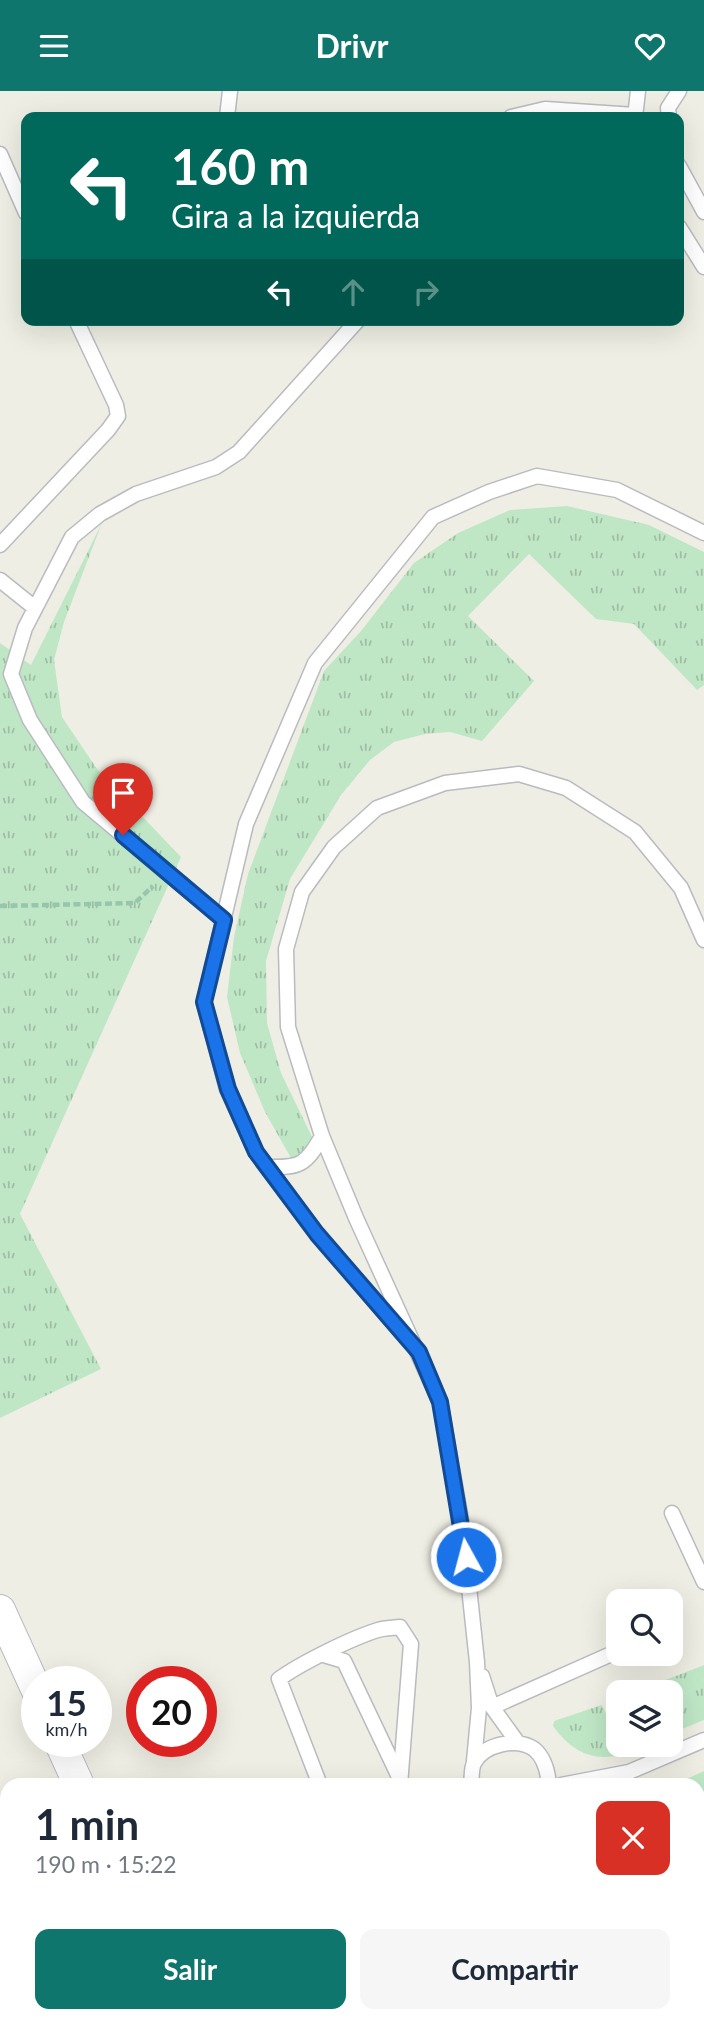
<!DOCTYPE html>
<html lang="es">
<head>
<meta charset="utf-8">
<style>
	body { margin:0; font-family:Lato,sans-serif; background:#f6f6f7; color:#1f2937; height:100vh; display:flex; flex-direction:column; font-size:26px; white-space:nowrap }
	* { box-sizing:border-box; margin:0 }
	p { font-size:23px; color:#747a83 }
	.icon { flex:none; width:38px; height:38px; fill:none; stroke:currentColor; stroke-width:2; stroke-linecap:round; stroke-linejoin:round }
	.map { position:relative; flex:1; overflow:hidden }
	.drawer { position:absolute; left:0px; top:1687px; width:705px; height:245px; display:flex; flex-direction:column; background:#fff; border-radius:21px 21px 0 0; box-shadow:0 7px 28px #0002 }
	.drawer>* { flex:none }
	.top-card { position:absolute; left:21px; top:21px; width:663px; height:214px; border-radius:14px; box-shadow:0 7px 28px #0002; background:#00695c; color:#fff; overflow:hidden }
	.fabs { position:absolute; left:606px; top:1498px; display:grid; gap:14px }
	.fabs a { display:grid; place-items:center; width:77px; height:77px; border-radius:14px; background:#fff; box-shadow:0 7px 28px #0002; font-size:35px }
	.speed { position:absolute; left:21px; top:1575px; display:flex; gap:14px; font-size:35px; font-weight:700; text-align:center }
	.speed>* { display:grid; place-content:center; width:91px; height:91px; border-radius:50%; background:#fff; box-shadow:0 7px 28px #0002; line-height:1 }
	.speed small { font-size:18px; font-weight:400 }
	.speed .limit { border:10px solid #d22; background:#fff; color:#111 }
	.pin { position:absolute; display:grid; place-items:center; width:60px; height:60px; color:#fff; margin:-72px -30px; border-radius:50% 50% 50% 0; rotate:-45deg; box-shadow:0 0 7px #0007 }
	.pin .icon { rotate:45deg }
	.me { position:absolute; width:77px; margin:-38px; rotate:353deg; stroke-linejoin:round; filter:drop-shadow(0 0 5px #0008) }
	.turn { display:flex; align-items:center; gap:24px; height:147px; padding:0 35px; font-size:32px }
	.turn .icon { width:91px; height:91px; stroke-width:2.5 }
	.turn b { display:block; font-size:49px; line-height:60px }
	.lanes { display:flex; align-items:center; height:66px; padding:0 35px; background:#0003; justify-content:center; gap:35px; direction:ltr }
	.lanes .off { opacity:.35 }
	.round { display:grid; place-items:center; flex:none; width:74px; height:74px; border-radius:14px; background:#f6f6f7 }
	.head { display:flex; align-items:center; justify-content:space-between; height:119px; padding:0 35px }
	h1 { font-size:42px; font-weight:700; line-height:52px }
	.action { display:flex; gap:14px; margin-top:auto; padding:14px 35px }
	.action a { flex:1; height:80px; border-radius:14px; background:#0f766e; color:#fff; font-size:28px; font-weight:700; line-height:80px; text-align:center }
	.action a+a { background:#f6f6f7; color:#1f2937 }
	header { display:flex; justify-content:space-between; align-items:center; height:91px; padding:0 35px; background:#0f766e; color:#fff; font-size:32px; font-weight:700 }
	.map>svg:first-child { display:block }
	.grass { fill:url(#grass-tufts) }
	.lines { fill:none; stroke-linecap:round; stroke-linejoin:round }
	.lane-casing { stroke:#b9bbc0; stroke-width:17 }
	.street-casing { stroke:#b9bbc0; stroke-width:32 }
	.path { stroke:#97c6ac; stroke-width:4.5; stroke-dasharray:7 3.5; stroke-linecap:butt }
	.lane { stroke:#fff; stroke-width:14 }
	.street { stroke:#fff; stroke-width:30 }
	.route-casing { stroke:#114b97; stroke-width:18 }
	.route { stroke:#1a73e8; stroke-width:12 }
</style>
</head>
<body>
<header><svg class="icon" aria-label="menu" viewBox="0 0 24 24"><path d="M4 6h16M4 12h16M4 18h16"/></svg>Drivr<svg class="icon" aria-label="heart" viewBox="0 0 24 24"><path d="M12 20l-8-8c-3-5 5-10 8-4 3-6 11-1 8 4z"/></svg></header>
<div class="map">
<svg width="704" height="1932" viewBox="0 0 704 1932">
	<defs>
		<pattern id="grass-tufts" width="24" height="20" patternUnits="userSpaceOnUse" patternTransform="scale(1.75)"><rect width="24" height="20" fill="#bfe7c6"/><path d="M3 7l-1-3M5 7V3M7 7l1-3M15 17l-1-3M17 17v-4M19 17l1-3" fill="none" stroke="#9ebea4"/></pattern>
	</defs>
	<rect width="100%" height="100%" fill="#efeee4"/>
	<!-- grass -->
	<path class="grass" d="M567,415L649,434L704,461V594L697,599L634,533L596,528L529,463L468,525L534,590L482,650L450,641L425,643L394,651L370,669L341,704L290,788L266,870L267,932L281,982L316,1054L311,1066L291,1067L265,1021L240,962L227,906L234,846L248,783L324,580L361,540L414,472L458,442L510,419Z
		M102,432L64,531L54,569L62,626L97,678L181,766L20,1123L101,1278L0,1327V552L31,574Z
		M704,1574V1629L670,1643V1601H635Z
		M602,1614L624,1663C593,1672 571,1660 553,1635L554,1630Z
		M704,1680V1723L698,1725V1694H674Z"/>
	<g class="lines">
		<!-- lane casing -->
		<g class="lane-casing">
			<path id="lane" d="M227,26L230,0
				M511,26L545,18L635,24
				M635,26L638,0
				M669,26L668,17L679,0
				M0,63L26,122
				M679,75L704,121
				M679,136L704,176
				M0,454L108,339L118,325L116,314L76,229
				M0,489L35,517
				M224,829L83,711L30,629L11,583L25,537L72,446L100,423L136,403L216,376L239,361L358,229
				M267,1076C300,1077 306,1074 322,1045
				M408,1249L317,1143L256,1061L227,998L204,911L246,733L315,572L433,426L489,401L537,385L617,399L704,442
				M672,1422L704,1491
				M324,1564L344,1570L399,1686
				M482,1585L492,1616L518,1652
				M492,1616L618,1560
				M474,1670L479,1617L477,1571L463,1440L440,1311L356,1127L322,1045L288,936L286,858L302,801L334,756L377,717L445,692L519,683L566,697L635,741L681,797L704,849
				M320,1694L279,1588C301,1572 352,1547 378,1539C385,1537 393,1537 400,1536L411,1553L400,1694
				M471,1694C472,1687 471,1678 474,1672C484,1653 517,1646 534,1658C545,1667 548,1682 549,1694
				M561,1694L629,1681L704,1649
				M698,1884L704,1896
				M542,1925L547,1932
				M559,1925L561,1932"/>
		</g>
		<!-- street casing -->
		<g class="street-casing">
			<path id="street" d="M0,1519L37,1600
				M59,1650L79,1694
				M184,1925L187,1932
				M630,1925L643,1932
				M666,1925L668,1932
				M400,1932L493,1928L508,1932"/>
		</g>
		<!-- path -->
		<path class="path" d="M0,815L135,812L153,795"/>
		<!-- lane -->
		<use href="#lane" class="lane"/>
		<!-- street -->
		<use href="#street" class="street"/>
	</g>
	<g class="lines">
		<!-- route casing -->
		<g class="route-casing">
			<path id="route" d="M123,744L224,829L204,911L228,998L256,1061L317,1143L419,1261L440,1311L466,1466"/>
		</g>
		<!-- route -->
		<use href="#route" class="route"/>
	</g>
</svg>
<div class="fabs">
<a><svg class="icon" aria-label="search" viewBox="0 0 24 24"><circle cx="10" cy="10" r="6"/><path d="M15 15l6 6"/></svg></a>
<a><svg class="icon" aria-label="layers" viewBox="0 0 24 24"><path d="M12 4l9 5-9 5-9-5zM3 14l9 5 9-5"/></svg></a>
</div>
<div class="speed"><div>15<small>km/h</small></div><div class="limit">20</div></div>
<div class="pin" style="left:123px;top:744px;background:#d93025"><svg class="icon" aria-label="arrive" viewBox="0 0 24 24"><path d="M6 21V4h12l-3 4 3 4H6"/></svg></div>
<svg class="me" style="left:466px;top:1466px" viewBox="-20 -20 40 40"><circle r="17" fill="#1a73e8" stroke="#fff" stroke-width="3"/><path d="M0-11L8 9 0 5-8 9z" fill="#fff"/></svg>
<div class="top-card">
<div class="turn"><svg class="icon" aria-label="left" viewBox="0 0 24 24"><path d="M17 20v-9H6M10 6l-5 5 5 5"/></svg><div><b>160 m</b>Gira a la izquierda</div></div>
<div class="lanes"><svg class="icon" aria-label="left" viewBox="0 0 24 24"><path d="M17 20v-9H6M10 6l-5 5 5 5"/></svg><svg class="icon off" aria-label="ahead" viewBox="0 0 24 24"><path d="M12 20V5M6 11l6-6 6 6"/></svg><svg class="icon off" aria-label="right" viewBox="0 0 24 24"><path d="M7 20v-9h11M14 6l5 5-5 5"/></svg></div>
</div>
<section class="drawer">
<div class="head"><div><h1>1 min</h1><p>190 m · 15:22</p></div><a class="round" style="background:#d93025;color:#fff"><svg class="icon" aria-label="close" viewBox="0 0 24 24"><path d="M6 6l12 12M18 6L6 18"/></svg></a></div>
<div class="action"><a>Salir</a><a>Compartir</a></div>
</section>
</div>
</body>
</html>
